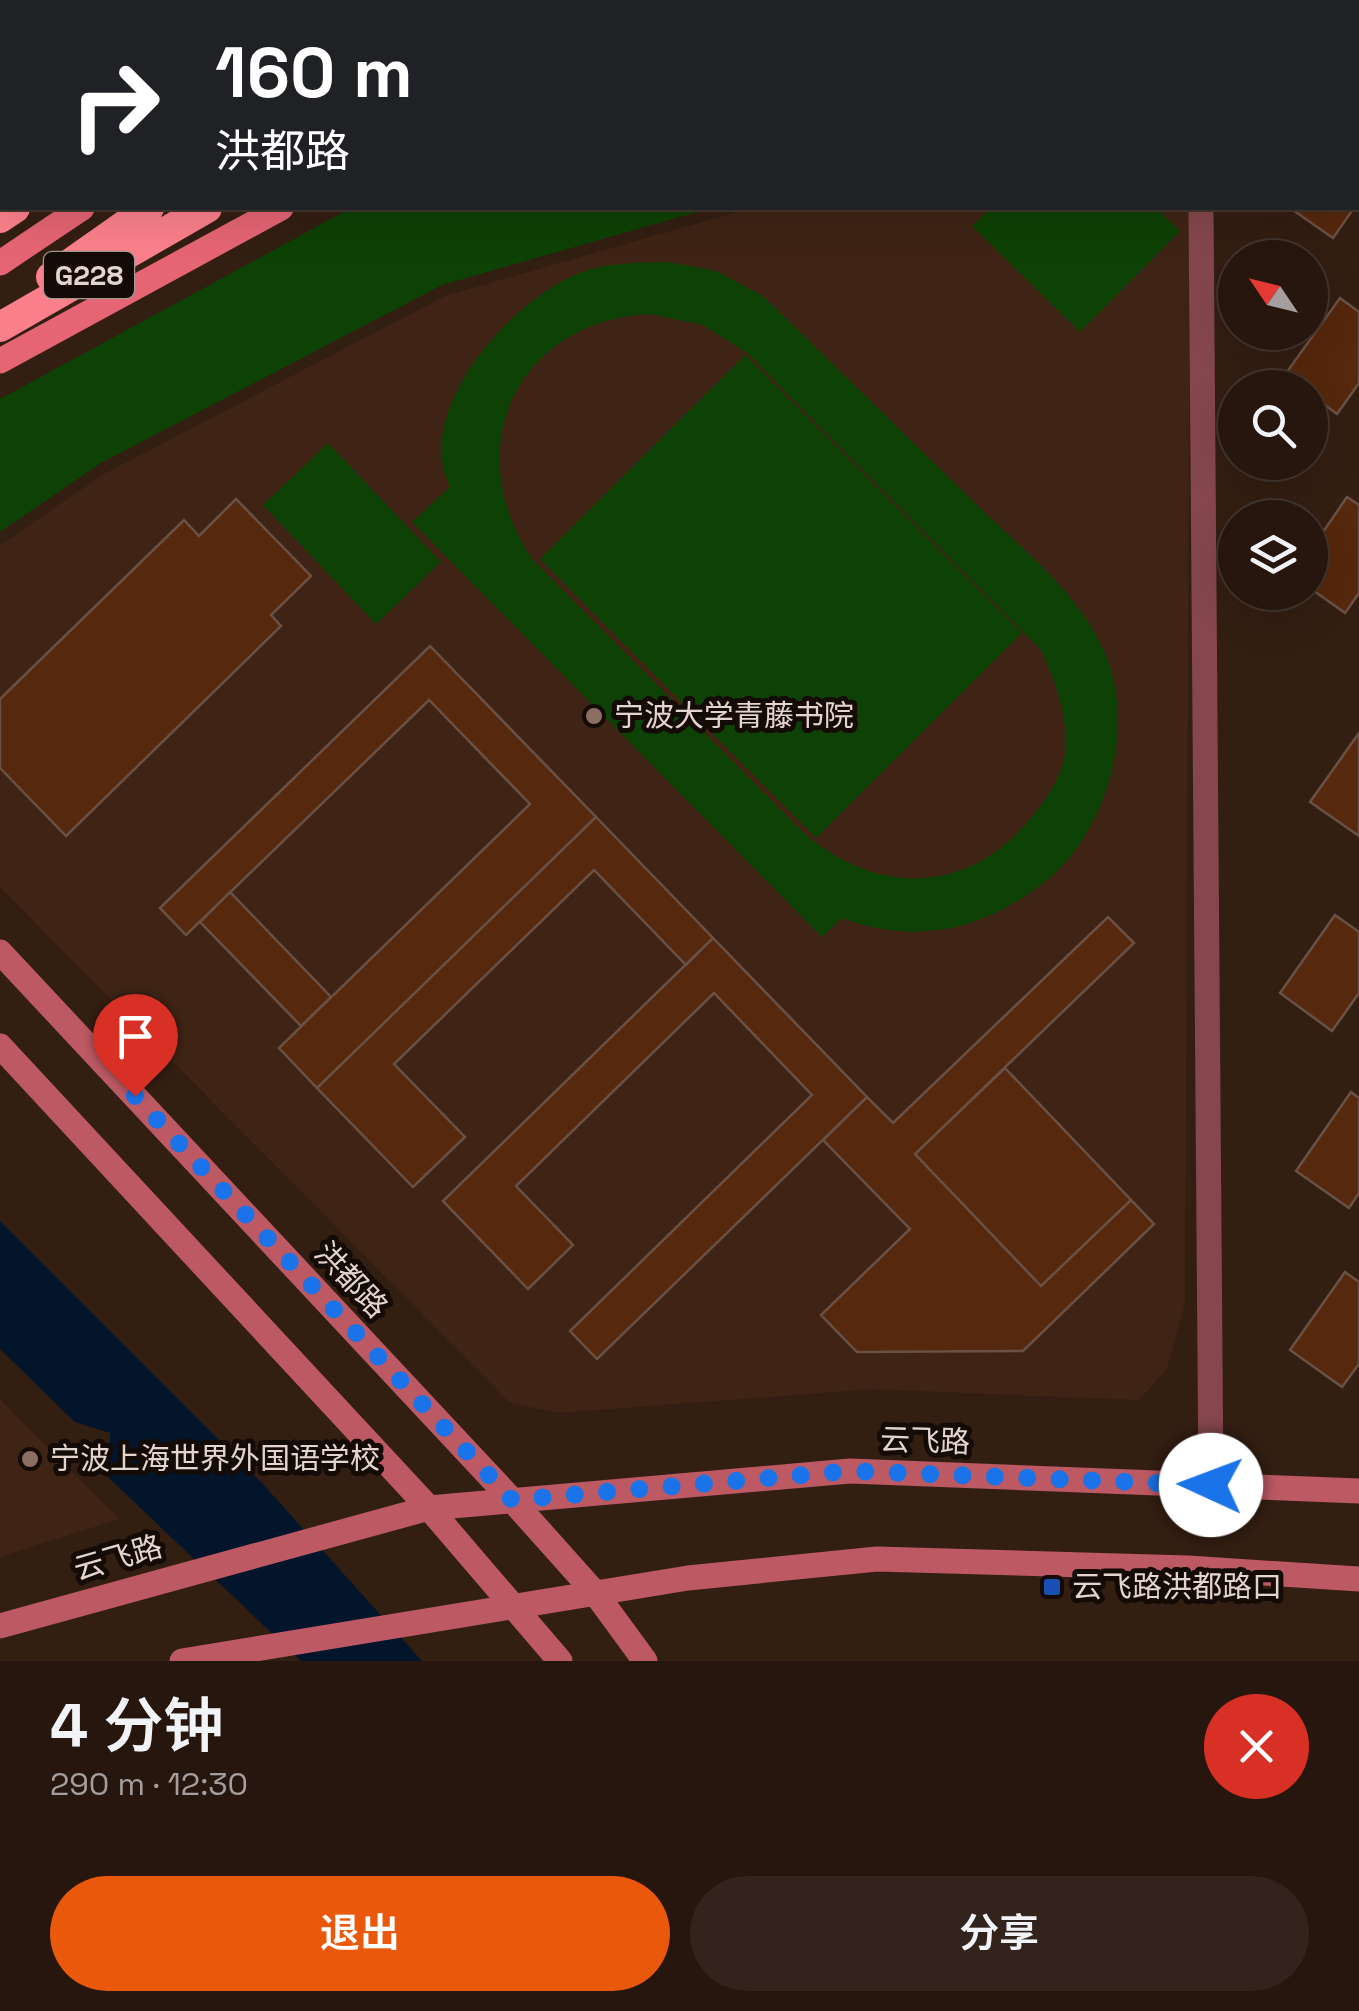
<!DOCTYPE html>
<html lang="zh">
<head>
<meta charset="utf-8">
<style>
	body { margin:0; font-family:"Space Grotesk","Noto Sans SC",sans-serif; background:#32231c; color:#f1f3f6; height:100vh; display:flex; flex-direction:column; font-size:38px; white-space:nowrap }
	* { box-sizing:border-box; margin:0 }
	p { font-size:32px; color:#a49f9e }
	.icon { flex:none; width:55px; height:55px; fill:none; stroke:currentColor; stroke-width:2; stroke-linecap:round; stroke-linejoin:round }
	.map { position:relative; height:1661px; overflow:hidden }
	.side { display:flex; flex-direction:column; background:#26160e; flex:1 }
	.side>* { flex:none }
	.banner { position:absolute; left:0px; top:0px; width:1360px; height:210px; box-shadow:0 10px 40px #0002,0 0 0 2px #42352e; background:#202124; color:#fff; overflow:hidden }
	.needle { width:65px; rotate:305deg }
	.tools { position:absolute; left:1218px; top:240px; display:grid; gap:20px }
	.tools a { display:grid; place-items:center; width:110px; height:110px; border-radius:50%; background:#26160e; box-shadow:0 10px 40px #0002,0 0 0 2px #42352e; font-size:50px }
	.pin { position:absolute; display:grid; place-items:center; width:85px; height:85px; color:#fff; margin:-102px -42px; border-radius:50% 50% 50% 0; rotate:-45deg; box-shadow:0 0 10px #0007 }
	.pin .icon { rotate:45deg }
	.me { position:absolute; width:110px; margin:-55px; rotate:272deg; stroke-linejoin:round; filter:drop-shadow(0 0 8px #0008) }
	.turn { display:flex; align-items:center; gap:35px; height:210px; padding:0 50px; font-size:45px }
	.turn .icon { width:130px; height:130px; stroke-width:2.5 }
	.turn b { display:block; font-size:70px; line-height:85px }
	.round { display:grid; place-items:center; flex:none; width:105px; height:105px; border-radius:52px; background:#32231c }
	.overview { display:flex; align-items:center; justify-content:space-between; height:170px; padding:0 50px }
	h1 { font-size:60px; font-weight:600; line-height:75px }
	.primary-button { display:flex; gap:20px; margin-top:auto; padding:20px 50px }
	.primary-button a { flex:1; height:115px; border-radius:60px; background:#ea580c; color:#fff; font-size:40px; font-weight:600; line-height:115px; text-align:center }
	.primary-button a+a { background:#32231c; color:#f1f3f6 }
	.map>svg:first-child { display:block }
	.built { fill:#3f2415 }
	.green { fill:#0e4105; fill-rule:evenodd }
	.water { fill:#02152b }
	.building { fill:#56280d; stroke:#6a5145; stroke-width:2.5 }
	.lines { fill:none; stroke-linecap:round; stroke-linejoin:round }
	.street { stroke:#85474d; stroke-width:25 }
	.secondary { stroke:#bc5963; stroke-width:25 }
	.primary { stroke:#e66574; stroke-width:25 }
	.highway { stroke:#fb808c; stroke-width:30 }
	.rail { stroke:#837067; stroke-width:8; stroke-dasharray:15 8; stroke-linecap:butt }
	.route { stroke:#1a73e8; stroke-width:18; stroke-dasharray:0 32.4 }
	.education-dot { fill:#8d6e63; stroke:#140a06; stroke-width:4 }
	.transit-dot { fill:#1a4fb4; stroke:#140a06; stroke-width:4 }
	.labels { text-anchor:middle; stroke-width:10; stroke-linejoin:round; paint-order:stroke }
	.shield { fill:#140a06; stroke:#a59791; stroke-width:2.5 }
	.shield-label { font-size:28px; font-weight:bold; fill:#e3d4cd }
	.poi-label { font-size:30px; fill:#e3d4cd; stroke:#140a06; text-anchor:start }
	.street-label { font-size:30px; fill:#e3d4cd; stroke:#140a06 }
</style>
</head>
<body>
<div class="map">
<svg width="1359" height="1661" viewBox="0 0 1359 1661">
	<rect width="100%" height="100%" fill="#331e12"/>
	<!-- built -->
	<path class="built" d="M1190,208L1185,1303L1167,1369L1139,1400L872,1389L557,1413L509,1402L0,887V545L104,474L445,296L747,209Z
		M0,1399L119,1519L0,1557Z"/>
	<!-- green -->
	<path class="green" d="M938,0H1359V57L1358,2H930Z
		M351,208H711L442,285L101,463L0,532V399Z
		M991,208H1156L1180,231L1080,332L972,226Z
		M668,262L716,271L763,296C834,365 904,434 975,503C1021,548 1077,591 1104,651C1138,726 1107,836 1041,885C981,931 914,945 842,918L822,937L412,522L450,487C412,410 511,301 577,274C607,262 636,263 668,262ZM650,314L703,325L747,353L1041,650C1056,681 1071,725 1064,760C1059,783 1040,808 1025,825C961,897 872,893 803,832L533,560C458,451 515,321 650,314Z
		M745,355L1022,633L816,838L540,559Z
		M328,443L441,562L376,624L263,505Z"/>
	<!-- water -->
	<path class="water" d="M0,1221L261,1482L422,1661H301L109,1478L110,1433L75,1422L0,1349Z"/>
	<!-- building -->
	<path class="building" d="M1290,208H1354L1333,238Z
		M1340,298L1359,312V383L1337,414L1310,394V388H1300L1284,376Z
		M1347,497L1359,505V593L1345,613L1310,588V551Z
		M236,499L311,576L271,615L281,626L66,836L0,768V699L184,520L199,536Z
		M430,646L596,817L317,1088L279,1048L530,804L429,700L186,935L160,908Z
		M1359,733V836L1310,802Z
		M596,817L713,938L686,965L594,870L394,1064L465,1137L413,1187L317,1088Z
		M230,892L331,997L301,1026L200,922Z
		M1335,915L1359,932V993L1332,1031L1280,993Z
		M1108,917L1134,943L915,1154L1041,1286L1131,1200L1154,1224L1023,1351L857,1352L821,1315L910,1229L823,1140L867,1097L893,1123Z
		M713,938L867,1097L597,1359L570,1331L812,1095L714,993L516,1186L573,1245L528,1289L443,1201Z
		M1005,1068L1131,1200L1041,1286L915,1154Z
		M1351,1092L1359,1098V1193L1349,1208L1296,1171Z
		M1345,1272L1359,1282V1364L1342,1387L1290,1350Z"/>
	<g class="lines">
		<!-- street -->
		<path class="street" d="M1201,208L1211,1485"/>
		<!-- secondary -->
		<path class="secondary" d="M0,952L512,1500L596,1594L645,1661
			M0,1046L429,1508L560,1661
			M0,1626L429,1508L850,1471L1359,1491
			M182,1661L688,1578L877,1559L1188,1568L1359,1579"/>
		<!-- primary -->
		<path class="primary" d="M146,2L153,0
			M361,2L364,0
			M0,57L2,56
			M0,263L82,208
			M0,361L281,208"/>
		<!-- highway -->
		<path class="highway" d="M169,2L173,0
			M252,2L255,0
			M305,2L309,0
			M381,2L383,0
			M588,2L593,0
			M766,2L773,0
			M0,119L2,117
			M0,180L2,179
			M0,218L15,208
			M51,277L149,208
			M0,327L207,208"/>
		<!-- rail -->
		<path class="rail" d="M200,2L203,0
			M269,2L273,0
			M0,151L2,150
			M0,201L2,199"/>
	</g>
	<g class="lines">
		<!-- route -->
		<path class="route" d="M135,1096L512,1500L850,1471L1211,1485"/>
	</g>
	<!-- markers -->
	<g class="education-dot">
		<circle cx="594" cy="716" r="10"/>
		<circle cx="30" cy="1459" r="10"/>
	</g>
	<rect class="transit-dot" x="1042" y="1577" width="20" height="20" rx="5"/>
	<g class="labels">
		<!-- shield labels -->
		<rect class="shield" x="44" y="252" width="90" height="46" rx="8"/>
		<g class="shield-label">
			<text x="89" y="285">G228</text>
		</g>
		<!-- poi labels -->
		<g class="poi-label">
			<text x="614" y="726">宁波大学青藤书院</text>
			<text x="50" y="1469">宁波上海世界外国语学校</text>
			<text x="1072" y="1597">云飞路洪都路口</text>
		</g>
		<!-- street labels -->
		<g class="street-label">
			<text transform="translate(351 1280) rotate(47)" y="10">洪都路</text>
			<text transform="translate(925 1441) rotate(2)" y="10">云飞路</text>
			<text transform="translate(118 1558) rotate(-16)" y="10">云飞路</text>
		</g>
	</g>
</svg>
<div class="tools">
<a><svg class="needle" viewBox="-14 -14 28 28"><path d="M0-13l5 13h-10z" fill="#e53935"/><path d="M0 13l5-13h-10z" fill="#a49f9e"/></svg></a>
<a><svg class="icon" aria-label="search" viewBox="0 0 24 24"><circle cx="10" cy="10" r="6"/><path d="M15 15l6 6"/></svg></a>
<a><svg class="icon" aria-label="layers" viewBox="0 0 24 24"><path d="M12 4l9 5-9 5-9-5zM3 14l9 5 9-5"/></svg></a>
</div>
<div class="pin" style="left:135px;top:1096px;background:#d93025"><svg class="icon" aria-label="arrive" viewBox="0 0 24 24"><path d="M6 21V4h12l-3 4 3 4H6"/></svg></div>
<svg class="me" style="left:1211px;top:1485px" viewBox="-20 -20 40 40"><circle r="19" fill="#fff"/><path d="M0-13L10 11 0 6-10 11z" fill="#1a73e8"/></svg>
<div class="banner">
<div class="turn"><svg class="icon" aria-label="right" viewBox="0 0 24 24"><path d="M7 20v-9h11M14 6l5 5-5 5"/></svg><div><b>160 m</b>洪都路</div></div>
</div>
</div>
<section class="side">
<div class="overview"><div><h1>4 分钟</h1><p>290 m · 12:30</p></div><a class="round" style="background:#d93025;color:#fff"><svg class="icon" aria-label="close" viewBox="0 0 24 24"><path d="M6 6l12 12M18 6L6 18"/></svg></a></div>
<div class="primary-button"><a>退出</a><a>分享</a></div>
</section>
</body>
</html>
